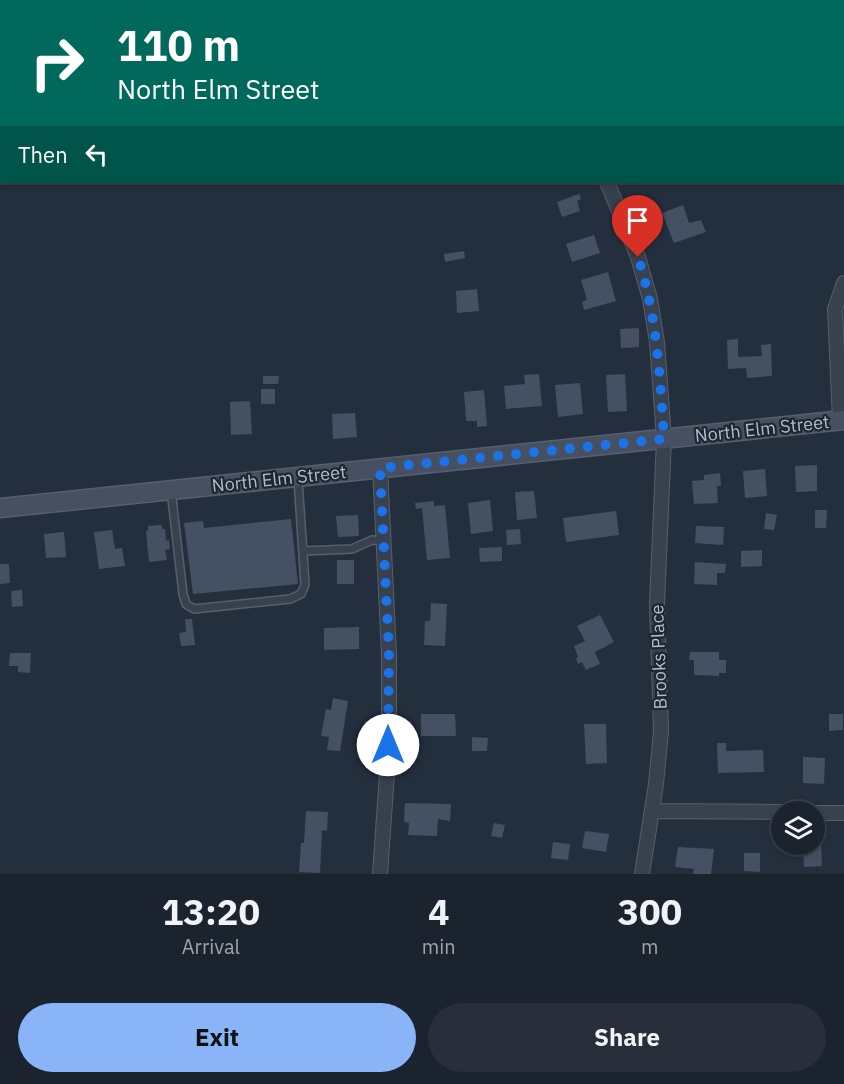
<!DOCTYPE html>
<html lang="en">
<head>
<meta charset="utf-8">
<style>
	body { margin:0; font-family:"IBM Plex Sans",sans-serif; background:#282f3a; color:#f1f3f6; height:100vh; display:flex; flex-direction:column; font-size:22px; white-space:nowrap }
	* { box-sizing:border-box; margin:0 }
	p { font-size:20px; color:#a0a4aa }
	.icon { flex:none; width:33px; height:33px; fill:none; stroke:currentColor; stroke-width:2; stroke-linecap:round; stroke-linejoin:round }
	.map { position:relative; height:874px; overflow:hidden }
	.panel { display:flex; flex-direction:column; background:#1b232e; flex:1 }
	.panel>* { flex:none }
	.banner { position:absolute; left:0px; top:0px; width:844px; height:183px; box-shadow:0 3px 9px #0003,0 0 0 2px #39404a; background:#00695c; color:#fff; overflow:hidden }
	.controls { position:absolute; left:771px; top:801px; display:grid; gap:12px }
	.controls a { display:grid; place-items:center; width:54px; height:54px; border-radius:50%; background:#1b232e; box-shadow:0 3px 9px #0003,0 0 0 2px #39404a; font-size:30px }
	.pin { position:absolute; display:grid; place-items:center; width:51px; height:51px; color:#fff; margin:-62px -26px; border-radius:50% 50% 50% 0; rotate:-45deg; box-shadow:0 0 6px #0007 }
	.pin .icon { rotate:45deg }
	.me { position:absolute; width:66px; margin:-33px; rotate:0deg; stroke-linejoin:round; filter:drop-shadow(0 0 4px #0008) }
	.turn { display:flex; align-items:center; gap:21px; height:126px; padding:0 18px; font-size:27px }
	.turn .icon { width:78px; height:78px; stroke-width:2.5 }
	.turn b { display:block; font-size:42px; line-height:51px }
	.then { display:flex; align-items:center; height:57px; padding:0 18px; background:#0003; gap:12px; font-size:22px }
	.eta { display:flex; justify-content:space-evenly; align-items:center; height:102px; text-align:center }
	.eta b { font-size:36px; font-weight:700; line-height:42px }
	.button { display:flex; gap:12px; margin-top:auto; padding:12px 18px }
	.button a { flex:1; height:69px; border-radius:36px; background:#8ab4f8; color:#111; font-size:24px; font-weight:700; line-height:69px; text-align:center }
	.button a+a { background:#282f3a; color:#f1f3f6 }
	.map>svg:first-child { display:block }
	.building { fill:#455162 }
	.lines { fill:none; stroke-linecap:round; stroke-linejoin:round }
	.lane-casing { stroke:#565f6c; stroke-width:10 }
	.street-casing { stroke:#565f6c; stroke-width:16 }
	.secondary-casing { stroke:#565f6c; stroke-width:21 }
	.lane { stroke:#38414e; stroke-width:7 }
	.street { stroke:#38414e; stroke-width:14 }
	.secondary { stroke:#465061; stroke-width:18 }
	.route { stroke:#1a73e8; stroke-width:10; stroke-dasharray:0 18 }
	.labels { text-anchor:middle; stroke-width:4.5; stroke-linejoin:round; paint-order:stroke }
	.street-label { font-size:18px; fill:#b4bcc9; stroke:#1d2633 }
</style>
</head>
<body>
<div class="map">
<svg width="844" height="874" viewBox="0 0 844 874">
	<rect width="100%" height="100%" fill="#242f3e"/>
	<!-- building -->
	<path class="building" d="M579,194L581,199L577,201L580,211L562,217L557,202Z
		M683,205L689,223L701,220L706,232L674,243L662,213Z
		M594,235L600,253L572,262L566,244Z
		M464,251L465,258L445,262L444,254Z
		M608,272L616,301L584,310L582,302L587,300L581,280Z
		M477,289L479,311L457,313L456,291Z
		M639,328V347L621,348L620,329Z
		M738,339V357L762,356L761,345L771,344L772,376L747,378L746,368L728,369L727,340Z
		M539,374L542,406L506,409L504,386L525,384L524,375Z
		M625,374L627,411L608,412L606,375Z
		M263,376H279L278,384H263Z
		M580,383L583,414L558,417L555,385Z
		M261,389H275V404H261Z
		M484,390L487,426L477,427V421H466L464,392Z
		M250,401L252,434L231,435L230,402Z
		M355,413L357,437L333,439L332,414Z
		M817,465V491L796,492L795,466Z
		M765,469L767,496L745,498L743,471Z
		M720,473L721,486H717L718,503L694,504L692,481L704,480V475Z
		M534,491L537,518L517,520L515,492Z
		M490,500L493,531L471,534L468,503Z
		M434,501V506L445,505L450,558L427,560L422,508L416,509L415,503Z
		M815,510H827L826,528H815Z
		M616,511L619,535L566,542L563,518Z
		M766,513L777,515L774,530L764,529Z
		M358,515L359,536L338,537L336,516Z
		M291,519L298,584L193,594L184,523L203,521L204,528Z
		M162,525V529H165L166,541L169,540L170,549L165,550L167,560L149,562L146,531H148V526Z
		M696,526L724,527L723,545L695,543Z
		M520,529L521,544L507,545L506,530Z
		M112,530L115,549L122,548L125,566L99,569L94,532Z
		M64,532L66,557L46,558L44,534Z
		M502,547V561L480,562L479,548Z
		M762,550V566L741,567V551Z
		M337,560H354V584H337Z
		M695,562L726,564L725,573H717V585L694,584Z
		M0,564H9L10,583L0,584Z
		M22,590L23,606L12,607L11,591Z
		M431,603L447,604L445,646L424,645L425,621H430Z
		M600,615L614,642L595,652L600,664L586,670L582,662L578,664L576,658L578,657L574,646L585,641L577,626Z
		M185,619H192L195,645L181,646L179,633L186,632Z
		M359,627V649L324,650V628Z
		M690,652H719V660H726V673H719V676L694,675V660H689Z
		M10,653H31L30,673L18,672V666H9Z
		M333,698L348,701L340,751L327,750L329,737L321,736L326,709L331,710Z
		M421,714H455L456,736H421Z
		M829,714H843V730L829,731Z
		M584,724H606L607,763L586,764Z
		M472,737L488,738L487,751H472Z
		M717,743H726V751L763,750L764,772L718,773Z
		M803,757L825,758L824,784L803,783Z
		M405,803L451,804L450,821L438,819L437,836L408,835L409,823L404,822Z
		M306,811L328,812L327,831L322,830L320,873L299,872L301,843H304Z
		M494,823L505,825L502,838L491,836Z
		M585,831L609,834L606,852L582,848Z
		M553,842L570,844L568,860L551,858Z
		M803,844H821L822,866L804,867Z
		M678,847L714,849L711,874H693L694,869L675,867Z
		M744,853H760V872L744,871Z"/>
	<g class="lines">
		<!-- lane casing -->
		<g class="lane-casing">
			<path id="lane" d="M171,490L183,594L186,604L194,609L290,599L301,594L305,585L298,479
				M303,551L352,549L372,540L384,541"/>
		</g>
		<!-- street casing -->
		<g class="street-casing">
			<path id="street" d="M525,0V2
				M641,2L644,0
				M607,182L638,257L650,299L657,342L664,439L657,604L661,731L656,784L642,874
				M840,420L835,309L844,283
				M380,468L389,654V745L380,874
				M653,811L782,812
				M814,813H844"/>
		</g>
		<!-- secondary casing -->
		<g class="secondary-casing">
			<path id="secondary" d="M0,508L844,420"/>
		</g>
		<!-- lane -->
		<use href="#lane" class="lane"/>
		<!-- street -->
		<use href="#street" class="street"/>
		<!-- secondary -->
		<use href="#secondary" class="secondary"/>
	</g>
	<g class="lines">
		<!-- route -->
		<path class="route" d="M388,745L389,654L380,468L664,439C660,377 657,316 638,257"/>
	</g>
	<g class="labels">
		<!-- street labels -->
		<g class="street-label">
			<text transform="translate(762 429) rotate(-6)" y="6">North Elm Street</text>
			<text transform="translate(279 479) rotate(-6)" y="6">North Elm Street</text>
			<text transform="translate(659 657) rotate(-92)" y="6">Brooks Place</text>
		</g>
	</g>
</svg>
<div class="controls">
<a><svg class="icon" aria-label="layers" viewBox="0 0 24 24"><path d="M12 4l9 5-9 5-9-5zM3 14l9 5 9-5"/></svg></a>
</div>
<div class="pin" style="left:638px;top:257px;background:#d93025"><svg class="icon" aria-label="arrive" viewBox="0 0 24 24"><path d="M6 21V4h12l-3 4 3 4H6"/></svg></div>
<svg class="me" style="left:388px;top:745px" viewBox="-20 -20 40 40"><circle r="19" fill="#fff"/><path d="M0-13L10 11 0 6-10 11z" fill="#1a73e8"/></svg>
<div class="banner">
<div class="turn"><svg class="icon" aria-label="right" viewBox="0 0 24 24"><path d="M7 20v-9h11M14 6l5 5-5 5"/></svg><div><b>110 m</b>North Elm Street</div></div>
<div class="then">Then<svg class="icon" aria-label="left" viewBox="0 0 24 24"><path d="M17 20v-9H6M10 6l-5 5 5 5"/></svg></div>
</div>
</div>
<section class="panel">
<div class="eta">
<div><b>13:20</b><p>Arrival</p></div>
<div><b>4</b><p>min</p></div>
<div><b>300</b><p>m</p></div>
</div>
<div class="button"><a>Exit</a><a>Share</a></div>
</section>
</body>
</html>
